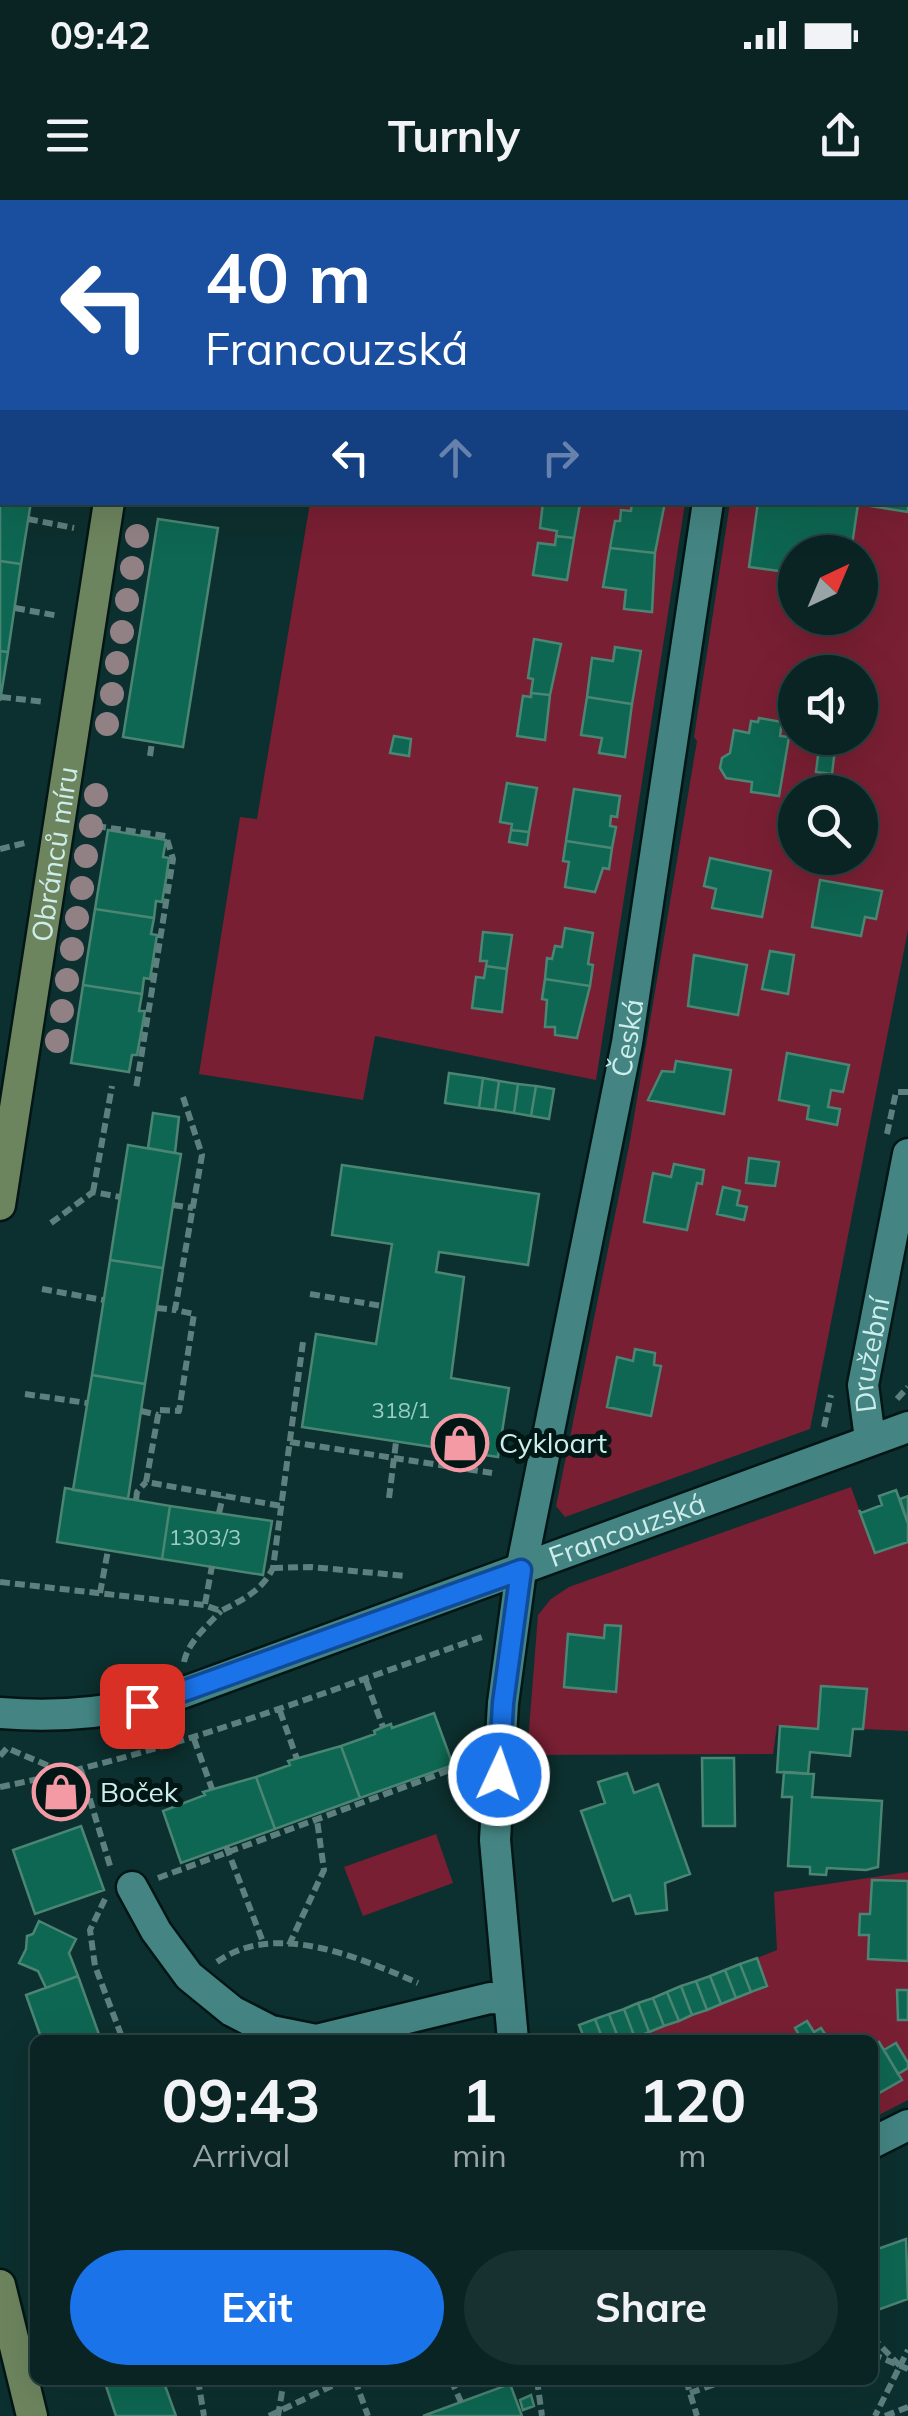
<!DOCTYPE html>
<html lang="en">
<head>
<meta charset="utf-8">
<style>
	body { margin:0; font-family:Mulish,sans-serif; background:#173030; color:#f1f3f6; height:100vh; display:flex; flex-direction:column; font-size:38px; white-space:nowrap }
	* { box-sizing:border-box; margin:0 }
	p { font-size:32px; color:#99a4a6 }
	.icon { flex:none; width:55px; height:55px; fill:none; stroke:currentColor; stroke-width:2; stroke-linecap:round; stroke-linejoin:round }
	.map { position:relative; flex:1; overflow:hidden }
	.panel { position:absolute; left:30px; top:1835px; width:848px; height:350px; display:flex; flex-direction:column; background:#092423; border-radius:15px; box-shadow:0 10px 40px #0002,0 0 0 2px #294141 }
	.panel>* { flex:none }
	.top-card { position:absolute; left:0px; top:0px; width:910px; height:305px; box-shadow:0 10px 40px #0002,0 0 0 2px #294141; background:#1a4fa0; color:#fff; overflow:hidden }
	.needle { width:65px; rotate:44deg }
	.controls { position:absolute; left:778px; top:335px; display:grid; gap:20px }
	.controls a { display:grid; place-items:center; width:100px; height:100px; border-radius:50%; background:#092423; box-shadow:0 10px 40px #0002,0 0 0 2px #294141; font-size:50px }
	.pin { position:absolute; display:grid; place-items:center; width:85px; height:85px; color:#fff; margin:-42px; border-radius:20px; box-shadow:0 5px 15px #0006 }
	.me { position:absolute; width:110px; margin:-55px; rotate:3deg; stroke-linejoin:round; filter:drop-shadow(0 0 8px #0008) }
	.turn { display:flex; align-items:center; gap:35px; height:210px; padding:0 40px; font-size:45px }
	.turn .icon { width:130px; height:130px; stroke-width:2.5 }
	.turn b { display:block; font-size:70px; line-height:85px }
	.lanes { display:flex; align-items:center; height:95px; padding:0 40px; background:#0003; justify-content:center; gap:50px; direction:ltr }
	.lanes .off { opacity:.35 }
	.eta { display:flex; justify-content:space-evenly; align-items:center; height:170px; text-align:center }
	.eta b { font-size:60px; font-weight:700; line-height:70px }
	.cta { display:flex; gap:20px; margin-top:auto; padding:20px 40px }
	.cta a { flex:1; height:115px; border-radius:60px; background:#1a73e8; color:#fff; font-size:40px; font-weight:700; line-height:115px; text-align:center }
	.cta a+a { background:#173030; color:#f1f3f6 }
	.status { display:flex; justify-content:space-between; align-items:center; height:70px; padding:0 50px; background:#092423; direction:ltr }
	.status svg { height:28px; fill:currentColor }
	header { display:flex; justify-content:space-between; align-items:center; height:130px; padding:0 40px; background:#092423; font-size:45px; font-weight:700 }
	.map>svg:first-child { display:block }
	.green { fill:#791f33; fill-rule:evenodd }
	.building { fill:#0e6752; stroke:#4b8573; stroke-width:2.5 }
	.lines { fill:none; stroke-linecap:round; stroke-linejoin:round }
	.street-casing { stroke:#031615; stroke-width:35 }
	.secondary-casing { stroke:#031615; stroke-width:35 }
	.path { stroke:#5d807e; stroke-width:6; stroke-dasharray:10 5; stroke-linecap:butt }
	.street { stroke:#448583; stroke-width:30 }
	.secondary { stroke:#6d855f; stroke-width:30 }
	.tree { fill:#928184 }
	.route-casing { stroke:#114b97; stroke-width:25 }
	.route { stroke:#1a73e8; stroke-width:18 }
	.labels { text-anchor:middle; stroke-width:10; stroke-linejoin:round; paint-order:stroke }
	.number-label { font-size:22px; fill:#9eccc6 }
	.street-label { font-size:28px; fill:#ceeeec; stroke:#001716 }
	.poi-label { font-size:28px; fill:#ceeeec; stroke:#001716; text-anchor:start }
</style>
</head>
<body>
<div class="status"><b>09:42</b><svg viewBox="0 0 49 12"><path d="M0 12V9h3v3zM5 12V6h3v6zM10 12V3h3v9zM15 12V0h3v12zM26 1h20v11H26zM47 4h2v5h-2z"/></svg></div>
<header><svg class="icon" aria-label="menu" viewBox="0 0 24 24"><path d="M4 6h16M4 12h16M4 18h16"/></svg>Turnly<svg class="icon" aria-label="share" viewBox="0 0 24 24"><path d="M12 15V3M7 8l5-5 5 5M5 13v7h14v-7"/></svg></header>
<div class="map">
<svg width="908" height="2216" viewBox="0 0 908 2216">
	<rect width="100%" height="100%" fill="#0c302f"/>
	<!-- green -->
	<path class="green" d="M490,0H732L489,2Z
		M777,0H908V730L810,1229L565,1317L556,1306L630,941L697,541L694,537L730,303L908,302V2H776ZM795,352H860V418H795ZM795,472H860V538H795ZM795,592H860V658H795Z
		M310,303H685L596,880L375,836L363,900L199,874L240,617L257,619Z
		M851,1287L875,1353L908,1342V1531L863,1529L866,1489L822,1486L818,1529L777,1526L773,1554L527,1555L538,1415L551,1399L569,1387Z
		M436,1634L453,1683L363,1716L344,1667Z
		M908,1672V1900L873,1918L872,1840H629L767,1786L757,1758L777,1750L774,1692Z"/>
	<!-- building -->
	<path class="building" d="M206,0H262L266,1L206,2Z
		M908,239V312L858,304L851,352H795V373L749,367L758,302H908Z
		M0,269L2,302H31L21,364L0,361Z
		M543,302L580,304L574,338L556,336L557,331L540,328Z
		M632,302H665L655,353L610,348L615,321H620L621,310L631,311Z
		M158,319L218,328L183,547L123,537Z
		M556,336L574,338L567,380L533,375L538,343L555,345Z
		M610,348L655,353L652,412L624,409L626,390L603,387Z
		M0,361L21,364L8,452L0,451Z
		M534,439L561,444L550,495L531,493L533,479L528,478Z
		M615,447L641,451L632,504L587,497L592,458L613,461Z
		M0,451L8,452L0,501Z
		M531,493L550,495L545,540L517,536L523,496L531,497Z
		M587,497L632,504L625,557L599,553L602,538L581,535Z
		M759,518L782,522L780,536L789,537L779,596L751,592L752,582L726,578L720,568L722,558L730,553L734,530L749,533L751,521L758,522Z
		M394,536L411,539L409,556L390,553Z
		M820,540L836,541L832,574L816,572Z
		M507,583L537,588L529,632L511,630L512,624L500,622Z
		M574,589L620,596L617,617L611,616L610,626L616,627L612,648L566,641Z
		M108,630L166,640L163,657L169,658L166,679L162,702L156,701L154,718L95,709Z
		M511,630L529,632L527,645L509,642Z
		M566,641L612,648L609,669L603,668L595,692L565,687L569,662L563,661Z
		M710,658L771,671L762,717L712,708L716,689L704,686Z
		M820,680L882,691L876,719L865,717L861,736L812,727Z
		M95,709L154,718L151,734L157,735L150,779L144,778L142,794L83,785Z
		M565,728L593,733L588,764L593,765L590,786L545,779L547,758L552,759L555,746L562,747Z
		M483,732L512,735L507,769L486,766L487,761H480Z
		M770,751L794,755L788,794L762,789Z
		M694,755L747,765L738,815L688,806Z
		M486,766L507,769L502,812L472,808L476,777L484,778Z
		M545,779L590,786L577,838L555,835V827H545L547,800L542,799Z
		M83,785L142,794L139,811H145L137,855H132L129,872L71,863Z
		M787,853L849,865L843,892L831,890L828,907L840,909L837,925L807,919L809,906L779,900Z
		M676,861L731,870L724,914L648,900L662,871L674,872Z
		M449,873L483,878L479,908L445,903Z
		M483,878L499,881L495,910L479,908Z
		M499,881L518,884L514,913L495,910Z
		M518,884L536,886L531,916L514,913Z
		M536,886L554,889L549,919L531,916Z
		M153,913L179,917L175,953L148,948Z
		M128,945L181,954L163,1068L110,1060Z
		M749,958L779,962L775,986L746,983Z
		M674,964L704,970L702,984L697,983L687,1030L644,1022L653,973L671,977Z
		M342,965L539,994L528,1065L439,1052L436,1072L464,1077L451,1178L509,1188L498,1257L302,1227L316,1134L376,1144L392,1044L332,1035Z
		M723,987L740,991L737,1005L747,1007L744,1020L717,1014Z
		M110,1060L163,1068L145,1184L92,1175Z
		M635,1149L655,1153L654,1165L661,1166L651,1216L607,1207L617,1157L633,1161Z
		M92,1175L145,1184L128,1299L73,1290Z
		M65,1288L170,1306L162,1359L57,1342Z
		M896,1290L908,1324V1342L875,1353L859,1310L861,1313L882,1305L879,1296Z
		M908,1296V1324L900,1299Z
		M170,1306L272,1321L263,1375L162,1359Z
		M605,1425L621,1426L616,1492L564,1487L568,1434L604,1438Z
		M821,1486L867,1489L863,1529H853L850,1556L810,1552L808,1574L777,1572L780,1526L818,1529Z
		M434,1513L453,1565L360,1598L341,1546L375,1534L374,1531L383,1527L391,1524L392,1528Z
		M341,1546L360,1598L275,1629L256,1577L290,1565L288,1561Z
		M702,1558H734L735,1626H703Z
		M784,1572L814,1574L812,1597L882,1601L878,1667L866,1670L827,1668L826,1675L810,1674V1667L788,1666L792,1597H782Z
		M627,1573L634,1593L658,1584L690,1674L665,1683L667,1710L636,1714L630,1695L613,1701L581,1611L605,1603L598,1582Z
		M256,1577L275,1629L181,1663L163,1611L205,1595L203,1592Z
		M74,1582L77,1597L49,1604L45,1588Z
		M81,1626L104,1690L35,1714L13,1650Z
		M872,1680L908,1681V1761L868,1759L869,1735H859L860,1714H870Z
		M39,1721L76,1739L69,1753L78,1776L46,1788L38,1771L19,1763L26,1749L27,1736L33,1734Z
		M757,1758L767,1786L751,1792L740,1764Z
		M740,1764L751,1792L736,1798L725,1770Z
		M725,1770L736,1798L721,1804L710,1776Z
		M78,1776L101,1840H42L26,1795Z
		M710,1776L721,1804L707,1810L696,1781Z
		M696,1781L707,1810L692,1815L681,1786Z
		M681,1786L692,1815L679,1821L667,1792Z
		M897,1790H908V1820H898Z
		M667,1792L679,1821L664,1826L653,1798Z
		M653,1798L664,1826L649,1832L638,1803Z
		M638,1803L649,1832L635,1838L624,1809Z
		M624,1809L635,1838L629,1840H619L609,1814Z
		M609,1814L619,1840H603L595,1819Z
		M595,1819L603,1840H585L579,1825Z
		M807,1821L814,1832L821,1828L829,1840H802L795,1828Z
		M879,1842L902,1880L872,1897V1846Z
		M896,1843L908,1863V1868L898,1874L884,1850Z
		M906,2039L908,2099L872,2112V2051Z
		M104,2180H163L176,2216H116Z
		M510,2184L522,2216H423L461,2202Z
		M531,2195L534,2206L523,2210L520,2200Z"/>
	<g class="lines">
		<!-- street casing -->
		<g class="street-casing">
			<g id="street">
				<path d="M750,2L751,0"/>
				<path d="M0,214H2"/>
				<path id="s1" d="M870,1239L863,1185L908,954"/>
				<path id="s2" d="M0,1513C64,1518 121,1512 182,1493L908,1227"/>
				<path d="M132,1687L156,1731L189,1776L232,1811L271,1831L316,1840L490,1798L509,1799"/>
				<path id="s3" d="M513,1840L495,1640L503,1503L521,1370L627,843L708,302"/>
				<path d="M872,1943L908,1925"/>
			</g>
		</g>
		<!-- secondary casing -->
		<g class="secondary-casing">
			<g id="secondary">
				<path d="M155,2V0"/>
				<path id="s4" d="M0,1005L109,302"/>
				<path d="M0,2085L32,2216"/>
			</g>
		</g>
		<!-- path -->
		<path class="path" d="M276,2V1
			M28,319L74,328
			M15,408L59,416
			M1,497L45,502
			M150,556L152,542
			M96,626L166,636L173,659L136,889
			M0,649L25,643
			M183,897L202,955L175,1110L194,1114L179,1211L159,1210L146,1282L281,1306
			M887,934L896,892H908
			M93,992L112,886
			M173,1005L193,1008
			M51,1023L93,992L120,997
			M42,1089L103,1100
			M310,1094L382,1106
			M157,1108L175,1110
			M25,1194L87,1203
			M897,1199L908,1187
			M141,1211L158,1215
			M824,1227L831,1195
			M290,1242L492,1273
			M389,1298L396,1242
			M136,1300L137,1292L146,1282
			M219,1313L223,1296
			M273,1368L311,1367L406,1376
			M0,1382L204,1405L221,1411C242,1400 262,1391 273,1368L303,1142
			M100,1393L108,1350
			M205,1404L212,1366
			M184,1462C188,1442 207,1426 221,1411
			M366,1481L383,1527
			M280,1511L297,1559
			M194,1539L212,1589
			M0,1556L7,1548L65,1573
			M81,1570L111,1669
			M0,1587C170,1553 320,1494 482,1437
			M226,1646L263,1742
			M158,1678L453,1569L470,1566
			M105,1699L90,1730L95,1766L123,1840
			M289,1745L324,1670L317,1620
			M217,1762C275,1720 360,1758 418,1783
			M872,2137L900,2166L875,2216
			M872,2154L908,2169
			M900,2166L908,2150
			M198,2180L204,2216
			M355,2180L368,2216
			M451,2180L461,2202
			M537,2180L542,2216
			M686,2180L697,2216
			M690,2193L727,2180
			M269,2216L344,2180
			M278,2216L284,2180
			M885,2216L908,2207"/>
		<!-- street -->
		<use href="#street" class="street"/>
		<!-- secondary -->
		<use href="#secondary" class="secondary"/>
	</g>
	<!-- trees -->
	<g class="tree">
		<circle cx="137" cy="336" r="12"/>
		<circle cx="132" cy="368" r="12"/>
		<circle cx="127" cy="400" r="12"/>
		<circle cx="122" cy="432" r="12"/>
		<circle cx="117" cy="463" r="12"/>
		<circle cx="112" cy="494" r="12"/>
		<circle cx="107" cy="524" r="12"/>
		<circle cx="96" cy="595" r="12"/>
		<circle cx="91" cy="626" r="12"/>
		<circle cx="86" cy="656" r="12"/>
		<circle cx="82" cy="688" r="12"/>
		<circle cx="77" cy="718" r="12"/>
		<circle cx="72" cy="749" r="12"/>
		<circle cx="67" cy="780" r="12"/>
		<circle cx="62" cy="811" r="12"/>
		<circle cx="57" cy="841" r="12"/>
	</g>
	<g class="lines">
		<!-- route casing -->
		<g class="route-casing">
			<path id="route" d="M142,1506L521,1370L503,1503L499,1575"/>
		</g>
		<!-- route -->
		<use href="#route" class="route"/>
	</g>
	<!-- icons -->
	<defs>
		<g id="shop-ring" transform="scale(2.875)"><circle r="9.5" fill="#001716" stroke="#f49aa5" stroke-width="1.5"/><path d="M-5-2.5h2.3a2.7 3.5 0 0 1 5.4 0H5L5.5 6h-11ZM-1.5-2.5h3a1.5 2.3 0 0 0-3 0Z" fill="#f49aa5"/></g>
	</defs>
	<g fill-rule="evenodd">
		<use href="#shop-ring" x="460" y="1243"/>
		<use href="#shop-ring" x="61" y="1592"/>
	</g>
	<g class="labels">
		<!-- number labels -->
		<g class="number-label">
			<text x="401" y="1218">318/1</text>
			<text x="205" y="1345">1303/3</text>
		</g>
		<!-- street labels -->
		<g class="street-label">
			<text dy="10" stroke="none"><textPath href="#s4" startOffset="355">Obránců míru</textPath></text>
			<text dy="10" stroke="none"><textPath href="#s3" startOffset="1015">Česká</textPath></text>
			<text dy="10" stroke="none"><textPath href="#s1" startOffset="85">Družební</textPath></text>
			<text dy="10" stroke="none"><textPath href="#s2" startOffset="658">Francouzská</textPath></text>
		</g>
		<!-- poi labels -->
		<g class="poi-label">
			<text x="499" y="1253">Cykloart</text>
			<text x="100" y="1602">Boček</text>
		</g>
	</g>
</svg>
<div class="controls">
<a><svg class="needle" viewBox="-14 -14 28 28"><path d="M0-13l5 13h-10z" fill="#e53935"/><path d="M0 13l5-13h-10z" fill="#99a4a6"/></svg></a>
<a><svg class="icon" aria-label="sound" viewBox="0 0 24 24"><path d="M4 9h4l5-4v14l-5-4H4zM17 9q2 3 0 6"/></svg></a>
<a><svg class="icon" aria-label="search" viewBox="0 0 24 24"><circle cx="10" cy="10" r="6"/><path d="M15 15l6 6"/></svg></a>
</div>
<div class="pin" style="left:142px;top:1506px;background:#d93025"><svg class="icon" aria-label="arrive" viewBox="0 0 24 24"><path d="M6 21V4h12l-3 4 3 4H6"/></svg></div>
<svg class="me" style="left:499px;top:1575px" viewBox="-20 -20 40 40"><circle r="17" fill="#1a73e8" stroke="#fff" stroke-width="3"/><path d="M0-11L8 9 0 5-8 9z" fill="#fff"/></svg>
<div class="top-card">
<div class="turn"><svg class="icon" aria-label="left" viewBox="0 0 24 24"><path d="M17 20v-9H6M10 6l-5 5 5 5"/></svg><div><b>40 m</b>Francouzská</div></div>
<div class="lanes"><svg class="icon" aria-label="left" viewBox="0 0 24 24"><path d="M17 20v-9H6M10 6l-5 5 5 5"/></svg><svg class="icon off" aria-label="ahead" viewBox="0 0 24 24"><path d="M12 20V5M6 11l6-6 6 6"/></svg><svg class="icon off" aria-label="right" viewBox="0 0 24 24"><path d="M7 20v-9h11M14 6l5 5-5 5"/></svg></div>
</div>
<section class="panel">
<div class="eta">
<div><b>09:43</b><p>Arrival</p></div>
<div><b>1</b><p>min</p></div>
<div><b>120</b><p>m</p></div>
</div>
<div class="cta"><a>Exit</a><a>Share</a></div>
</section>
</div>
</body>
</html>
